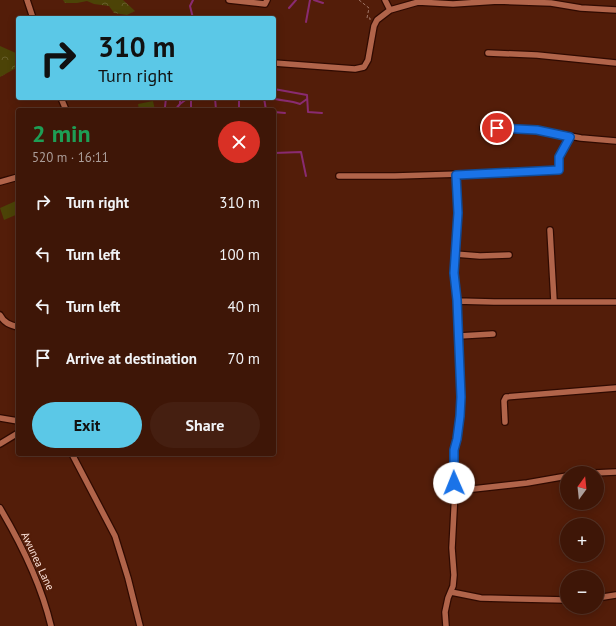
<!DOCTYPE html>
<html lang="en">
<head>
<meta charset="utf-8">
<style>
	body { margin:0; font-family:"PT Sans",sans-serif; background:#451f11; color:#f1f3f6; height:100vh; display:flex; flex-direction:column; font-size:15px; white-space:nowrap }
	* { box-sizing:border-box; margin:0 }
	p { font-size:13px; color:#ad9f9b }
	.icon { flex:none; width:22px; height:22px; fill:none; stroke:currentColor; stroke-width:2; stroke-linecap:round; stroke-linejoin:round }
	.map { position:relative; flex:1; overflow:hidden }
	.panel { position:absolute; left:16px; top:108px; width:260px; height:348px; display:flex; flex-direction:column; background:#3e1607; border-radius:4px; box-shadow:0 2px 10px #0003,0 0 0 1px #573528 }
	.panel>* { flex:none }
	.banner { position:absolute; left:16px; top:16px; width:260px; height:84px; border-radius:4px; box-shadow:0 2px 10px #0003,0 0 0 1px #573528; background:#5bc8e7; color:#111; overflow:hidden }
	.needle { width:26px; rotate:15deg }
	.buttons { position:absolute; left:560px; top:466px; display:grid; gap:8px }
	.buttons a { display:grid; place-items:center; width:44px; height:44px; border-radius:50%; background:#3e1607; box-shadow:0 2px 10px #0003,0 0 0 1px #573528; font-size:20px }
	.pin { position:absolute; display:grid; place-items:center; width:34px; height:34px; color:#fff; margin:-17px; border:2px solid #fff; border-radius:50%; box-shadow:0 1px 4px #0007 }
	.me { position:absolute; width:44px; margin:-22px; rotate:359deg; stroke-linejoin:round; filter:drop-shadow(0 0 3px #0008) }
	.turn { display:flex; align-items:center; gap:14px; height:84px; padding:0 16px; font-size:18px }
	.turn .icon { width:52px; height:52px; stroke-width:2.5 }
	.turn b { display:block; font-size:28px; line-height:34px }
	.round { display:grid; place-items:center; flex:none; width:42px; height:42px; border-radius:21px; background:#451f11 }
	.headline { display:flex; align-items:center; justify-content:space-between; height:68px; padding:0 16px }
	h1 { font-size:24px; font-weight:800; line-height:30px; color:#1e9e55 }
	.action { display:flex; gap:8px; margin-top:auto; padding:8px 16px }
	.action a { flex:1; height:46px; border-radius:24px; background:#5bc8e7; color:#111; font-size:16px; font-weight:800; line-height:46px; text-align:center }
	.action a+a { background:#451f11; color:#f1f3f6 }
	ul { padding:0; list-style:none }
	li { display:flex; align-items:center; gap:12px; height:52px; padding:0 16px }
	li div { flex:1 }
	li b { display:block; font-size:15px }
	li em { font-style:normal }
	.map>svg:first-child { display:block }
	.forest { fill:url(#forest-crowns) }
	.green { fill:#4c4307 }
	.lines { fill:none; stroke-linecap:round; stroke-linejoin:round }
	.stream { stroke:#892b71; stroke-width:2 }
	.minor-casing { stroke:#2f0a01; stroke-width:8 }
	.path { stroke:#a07667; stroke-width:1; stroke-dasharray:3 2; stroke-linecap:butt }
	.minor { stroke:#b1644a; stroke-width:5.5 }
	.route-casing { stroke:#114b97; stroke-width:10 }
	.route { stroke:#1a73e8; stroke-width:7 }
	.labels { text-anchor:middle; stroke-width:4; stroke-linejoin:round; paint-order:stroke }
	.street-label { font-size:11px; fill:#fbe0d7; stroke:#531d09 }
</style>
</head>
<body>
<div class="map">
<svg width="616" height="626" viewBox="0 0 616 626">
	<defs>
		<pattern id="forest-crowns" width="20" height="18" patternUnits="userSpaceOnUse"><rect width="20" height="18" fill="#4c4307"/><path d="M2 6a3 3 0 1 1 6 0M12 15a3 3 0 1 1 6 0" fill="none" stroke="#675e2a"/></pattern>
	</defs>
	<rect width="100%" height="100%" fill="#531d09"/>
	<!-- forest -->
	<path class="forest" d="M63,0H123L135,11L127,15L114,13L109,6L94,4L87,1L77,3H65Z
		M0,46L18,54V67L0,77Z"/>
	<!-- green -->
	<path class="green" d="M153,101L155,110H139L138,104Z
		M18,200V214L4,220L0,208Z"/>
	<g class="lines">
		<!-- stream -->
		<path class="stream" d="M193,0L190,6L193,18
			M314,0L323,3
			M289,8L296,0
			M306,22L310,0
			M274,89L307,95L308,112L322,113
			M180,98V104
			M215,98L216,110
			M264,98L266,110
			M271,98C281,101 290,100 300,104L307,99
			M166,110L165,107L166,98
			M175,110L180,104L188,98
			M191,110V98
			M239,110V98
			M274,112L285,113
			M274,153L301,152L306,176
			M274,175H275"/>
		<!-- minor casing -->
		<g class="minor-casing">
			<path id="minor" d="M27,0L33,18
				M229,0L265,4L267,0
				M385,0L390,10
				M488,53L537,55L616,63
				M274,63L355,69L364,67L368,60L374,26L377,20L390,10L418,2L453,4L498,1L551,3L581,8L616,10
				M61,98L66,110
				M483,128L537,130L581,138L616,141
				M339,176H395L555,171L559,170V157L570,137
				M0,182L18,177
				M550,230L554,301
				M455,254L480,256L509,255
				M457,301L494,302H616
				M0,315C4,323 10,325 18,327
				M459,336L493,334
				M0,418L18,421
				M505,422L504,401L506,397L616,388
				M0,444L18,433
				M72,454L115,536L128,578L140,626
				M594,473L616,472
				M455,491L527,483L567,476
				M0,508C22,545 41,584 51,626
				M451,592L481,598L567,600
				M597,598L616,595
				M446,626L445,612L448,598L453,586L454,575L452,548L455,491L454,450L457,439L460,416L461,397L457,301L454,273L458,213L456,175"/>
		</g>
		<!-- path -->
		<path class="path" d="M359,0L369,8L367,18H370V20"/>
		<!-- minor -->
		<use href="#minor" class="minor"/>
	</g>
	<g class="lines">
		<!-- route casing -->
		<g class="route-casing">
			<path id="route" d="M454,483V450L457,439L460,416L461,397L457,300L454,273L458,213L456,175L559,170V157L570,137L537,130L497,128"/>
		</g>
		<!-- route -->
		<use href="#route" class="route"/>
	</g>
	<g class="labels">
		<!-- street labels -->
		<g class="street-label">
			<text transform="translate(38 561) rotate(65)" y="4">Awunea Lane</text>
		</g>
	</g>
</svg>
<div class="buttons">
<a><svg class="needle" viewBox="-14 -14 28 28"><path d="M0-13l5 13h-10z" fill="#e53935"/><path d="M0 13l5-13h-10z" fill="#ad9f9b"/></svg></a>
<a>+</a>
<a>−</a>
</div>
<div class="pin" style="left:497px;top:128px;background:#d93025"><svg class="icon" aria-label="arrive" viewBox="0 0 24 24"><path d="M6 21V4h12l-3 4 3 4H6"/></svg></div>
<svg class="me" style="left:454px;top:483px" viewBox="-20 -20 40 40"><circle r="19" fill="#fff"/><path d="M0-13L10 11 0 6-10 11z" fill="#1a73e8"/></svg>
<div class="banner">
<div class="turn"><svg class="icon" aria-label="right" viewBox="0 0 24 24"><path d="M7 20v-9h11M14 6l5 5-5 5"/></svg><div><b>310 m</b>Turn right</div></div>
</div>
<section class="panel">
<div class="headline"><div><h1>2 min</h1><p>520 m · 16:11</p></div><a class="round" style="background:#d93025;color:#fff"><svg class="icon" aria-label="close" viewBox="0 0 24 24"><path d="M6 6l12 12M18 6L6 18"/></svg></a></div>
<ul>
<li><svg class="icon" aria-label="right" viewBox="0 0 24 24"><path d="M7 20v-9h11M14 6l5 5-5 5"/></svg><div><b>Turn right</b></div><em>310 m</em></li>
<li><svg class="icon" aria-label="left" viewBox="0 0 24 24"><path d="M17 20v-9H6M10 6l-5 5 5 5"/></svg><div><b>Turn left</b></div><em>100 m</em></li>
<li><svg class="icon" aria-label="left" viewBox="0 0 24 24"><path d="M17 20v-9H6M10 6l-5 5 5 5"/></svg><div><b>Turn left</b></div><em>40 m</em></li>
<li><svg class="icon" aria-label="arrive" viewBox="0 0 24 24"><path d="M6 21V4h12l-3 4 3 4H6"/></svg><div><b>Arrive at destination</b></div><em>70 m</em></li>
</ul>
<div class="action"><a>Exit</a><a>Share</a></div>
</section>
</div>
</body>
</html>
